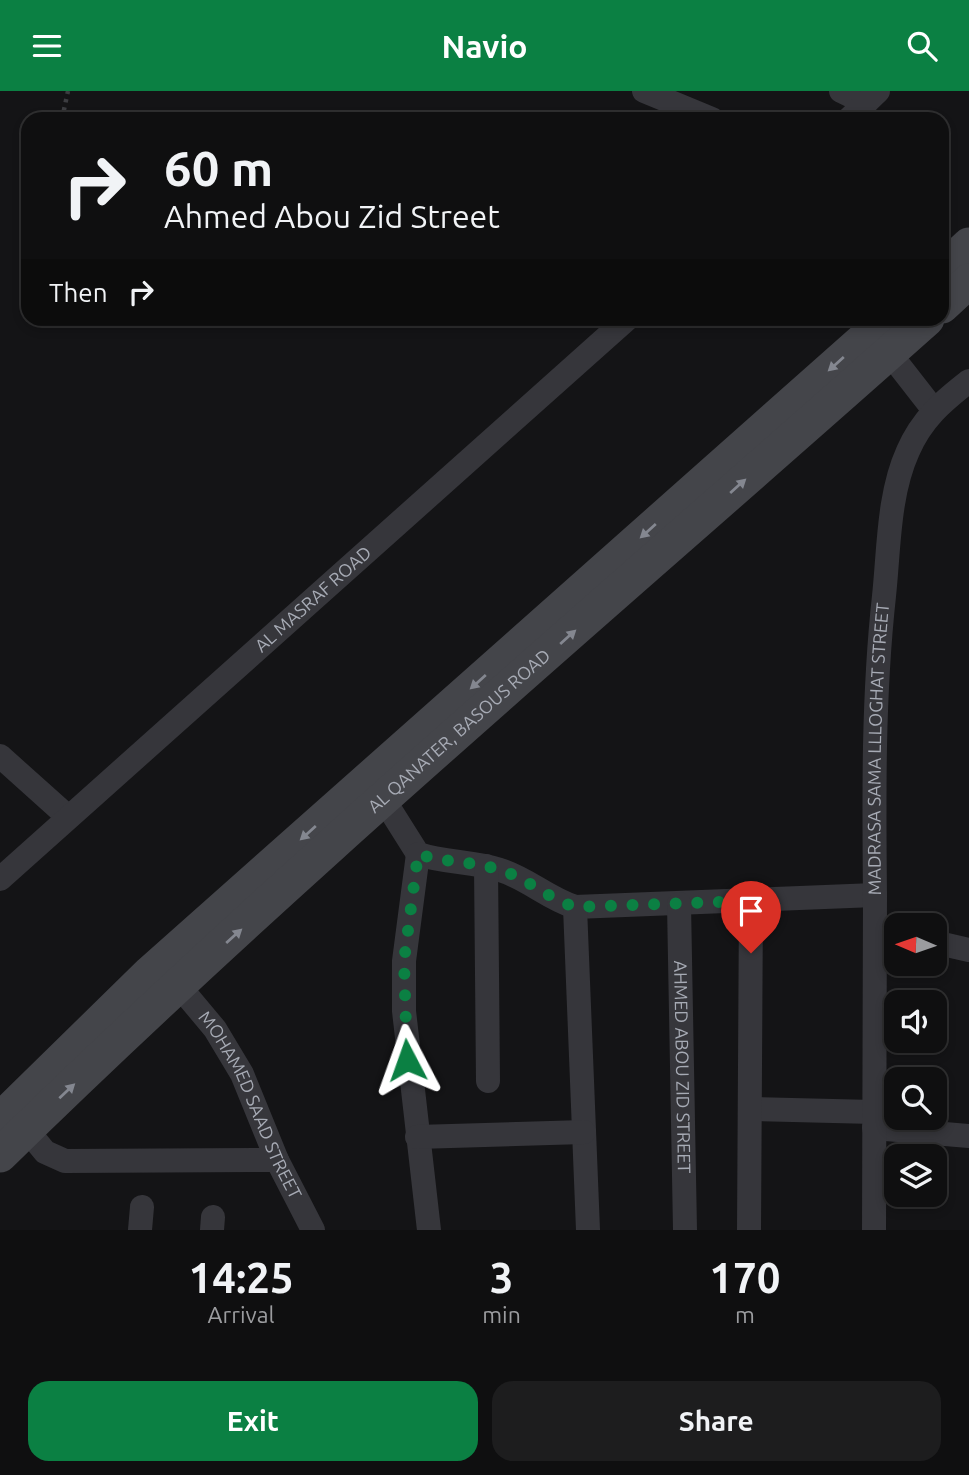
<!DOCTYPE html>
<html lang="en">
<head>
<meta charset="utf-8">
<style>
	body { margin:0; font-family:Ubuntu,sans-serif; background:#1d1d1e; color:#f1f3f6; height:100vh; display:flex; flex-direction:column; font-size:26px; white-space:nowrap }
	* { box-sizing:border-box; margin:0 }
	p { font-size:23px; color:#9b9c9f }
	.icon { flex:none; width:38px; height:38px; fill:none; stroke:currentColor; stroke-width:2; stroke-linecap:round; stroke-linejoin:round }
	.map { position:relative; height:1139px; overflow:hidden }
	.side { display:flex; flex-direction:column; background:#0f0f10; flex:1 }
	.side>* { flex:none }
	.hud { position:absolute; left:21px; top:21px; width:928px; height:214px; border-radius:21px; box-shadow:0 4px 10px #0003,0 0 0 2px #2f2f30; background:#0f0f10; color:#f1f3f6; overflow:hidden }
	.needle { width:46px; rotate:272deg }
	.buttons { position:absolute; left:884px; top:822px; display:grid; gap:14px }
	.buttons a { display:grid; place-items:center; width:63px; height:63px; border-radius:14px; background:#0f0f10; box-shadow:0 4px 10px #0003,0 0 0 2px #2f2f30; font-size:35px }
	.pin { position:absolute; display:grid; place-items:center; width:60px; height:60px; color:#fff; margin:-72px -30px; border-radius:50% 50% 50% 0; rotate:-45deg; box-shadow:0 0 7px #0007 }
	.pin .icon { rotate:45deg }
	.me { position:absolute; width:77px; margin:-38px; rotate:356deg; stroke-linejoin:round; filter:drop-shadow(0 0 5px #0008) }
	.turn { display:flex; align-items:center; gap:24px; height:147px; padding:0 28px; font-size:32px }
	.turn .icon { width:91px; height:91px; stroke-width:2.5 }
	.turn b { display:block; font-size:49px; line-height:60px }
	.then { display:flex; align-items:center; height:66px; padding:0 28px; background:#0003; gap:14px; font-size:26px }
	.eta { display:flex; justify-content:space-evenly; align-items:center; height:119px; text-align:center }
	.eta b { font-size:42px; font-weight:700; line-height:49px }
	.primary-button { display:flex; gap:14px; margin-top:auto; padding:14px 28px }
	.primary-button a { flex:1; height:80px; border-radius:21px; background:#0b8043; color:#fff; font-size:28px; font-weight:700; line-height:80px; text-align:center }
	.primary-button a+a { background:#1d1d1e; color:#f1f3f6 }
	header { display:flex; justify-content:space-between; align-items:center; height:91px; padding:0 28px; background:#0b8043; color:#fff; font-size:32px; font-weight:700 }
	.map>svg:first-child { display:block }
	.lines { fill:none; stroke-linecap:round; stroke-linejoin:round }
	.path { stroke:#3c3d41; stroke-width:4.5; stroke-dasharray:3.5 5; stroke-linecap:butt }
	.street { stroke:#36363b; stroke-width:24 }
	.secondary { stroke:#44454a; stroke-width:35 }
	.oneway { fill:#848790 }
	.route { stroke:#0b8043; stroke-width:12; stroke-dasharray:0 21.6 }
	.labels { text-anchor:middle; stroke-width:7; stroke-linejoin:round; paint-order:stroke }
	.street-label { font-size:18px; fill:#a7abb5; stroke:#0f0f11 }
</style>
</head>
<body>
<header><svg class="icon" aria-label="menu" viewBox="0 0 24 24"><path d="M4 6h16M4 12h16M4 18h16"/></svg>Navio<svg class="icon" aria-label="search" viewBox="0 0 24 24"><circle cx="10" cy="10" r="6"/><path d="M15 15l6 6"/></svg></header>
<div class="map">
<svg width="969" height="1139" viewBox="0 0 969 1139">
	<rect width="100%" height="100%" fill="#141416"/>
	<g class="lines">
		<!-- path -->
		<path class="path" d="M62,28L68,0"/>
		<!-- street -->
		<g class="street">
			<path d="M644,0L712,28"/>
			<path d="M841,0L866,12"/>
			<path d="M849,28L878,0"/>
			<path d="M880,250L933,318"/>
			<path d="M0,665L67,725"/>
			<path d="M384,709L418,763C445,772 473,770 500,779C527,787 547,807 575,816L875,804"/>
			<path d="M418,763L404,870V920L429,1139"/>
			<path d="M486,775L488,990"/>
			<path id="s1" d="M0,788L627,228"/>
			<path id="s2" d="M679,813L685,1139"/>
			<path d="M575,816L588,1139"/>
			<path d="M934,851L969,859"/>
			<path id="s3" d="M179,895L215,938L242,983L277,1069L313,1139"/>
			<path d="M750,1018L874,1021"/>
			<path d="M874,1037L969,1045"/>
			<path d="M26,1038L45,1061L65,1070L277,1069"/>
			<path d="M417,1046L584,1041"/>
			<path d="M140,1139L142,1116"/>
			<path d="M212,1139L213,1126"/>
			<path d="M749,1139L751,810"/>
			<path id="s4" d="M874,1139C874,1028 875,917 875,806C874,705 873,606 884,505C889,459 888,404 908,360C922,328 942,311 969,290"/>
		</g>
		<!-- secondary -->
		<g class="secondary">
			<path d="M942,179L969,154"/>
			<path d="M942,215L969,190"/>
			<path d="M0,1029L150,882L887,228"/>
			<path id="s5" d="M0,1064C297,773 617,504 927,228"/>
		</g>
	</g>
	<!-- one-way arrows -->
	<defs><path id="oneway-solid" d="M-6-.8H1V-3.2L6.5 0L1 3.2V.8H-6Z" transform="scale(1.75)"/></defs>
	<g class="oneway">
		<use href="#oneway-solid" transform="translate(836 273) rotate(138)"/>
		<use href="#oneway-solid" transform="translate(738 395) rotate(-42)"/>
		<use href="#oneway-solid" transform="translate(648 440) rotate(138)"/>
		<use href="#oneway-solid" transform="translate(568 546) rotate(-42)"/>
		<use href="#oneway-solid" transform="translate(478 591) rotate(138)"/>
		<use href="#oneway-solid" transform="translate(308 742) rotate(138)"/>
		<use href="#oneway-solid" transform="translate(234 845) rotate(-42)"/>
		<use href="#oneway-solid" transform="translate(67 1000) rotate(-43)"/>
	</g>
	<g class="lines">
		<!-- route -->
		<path class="route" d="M407,969L404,870L418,763C445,772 473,770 500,779C527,787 547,807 575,816L751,810V862"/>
	</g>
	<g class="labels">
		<!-- street labels -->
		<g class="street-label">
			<text dy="6" stroke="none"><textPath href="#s1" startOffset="420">AL MASRAF ROAD</textPath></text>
			<text dy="6" stroke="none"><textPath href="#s5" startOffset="625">AL QANATER, BASOUS ROAD</textPath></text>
			<text dy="6" stroke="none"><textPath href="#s4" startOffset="481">MADRASA SAMA LLLOGHAT STREET</textPath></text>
			<text dy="6" stroke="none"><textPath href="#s2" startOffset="163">AHMED ABOU ZID STREET</textPath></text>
			<text dy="6" stroke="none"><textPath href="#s3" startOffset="140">MOHAMED SAAD STREET</textPath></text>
		</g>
	</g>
</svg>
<div class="buttons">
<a><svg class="needle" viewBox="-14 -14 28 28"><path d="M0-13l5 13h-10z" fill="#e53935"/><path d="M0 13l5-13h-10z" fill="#9b9c9f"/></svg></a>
<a><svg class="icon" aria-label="sound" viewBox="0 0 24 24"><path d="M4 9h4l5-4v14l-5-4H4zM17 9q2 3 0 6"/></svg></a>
<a><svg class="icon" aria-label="search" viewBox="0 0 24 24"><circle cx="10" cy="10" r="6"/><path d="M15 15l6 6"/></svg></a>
<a><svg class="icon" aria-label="layers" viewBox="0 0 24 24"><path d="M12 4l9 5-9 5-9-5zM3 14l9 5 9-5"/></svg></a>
</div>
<div class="pin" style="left:751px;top:862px;background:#d93025"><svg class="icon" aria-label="arrive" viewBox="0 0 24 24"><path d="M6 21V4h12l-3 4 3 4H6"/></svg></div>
<svg class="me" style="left:407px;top:969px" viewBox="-20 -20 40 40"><path d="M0-17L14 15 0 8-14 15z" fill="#0b8043" stroke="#fff" stroke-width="4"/></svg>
<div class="hud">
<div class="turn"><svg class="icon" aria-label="right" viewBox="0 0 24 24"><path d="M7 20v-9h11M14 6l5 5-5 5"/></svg><div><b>60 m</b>Ahmed Abou Zid Street</div></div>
<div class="then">Then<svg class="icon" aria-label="right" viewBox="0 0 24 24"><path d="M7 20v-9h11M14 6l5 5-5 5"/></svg></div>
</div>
</div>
<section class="side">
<div class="eta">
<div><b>14:25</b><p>Arrival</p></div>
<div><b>3</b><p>min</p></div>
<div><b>170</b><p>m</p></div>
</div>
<div class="primary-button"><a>Exit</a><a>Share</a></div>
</section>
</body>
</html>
